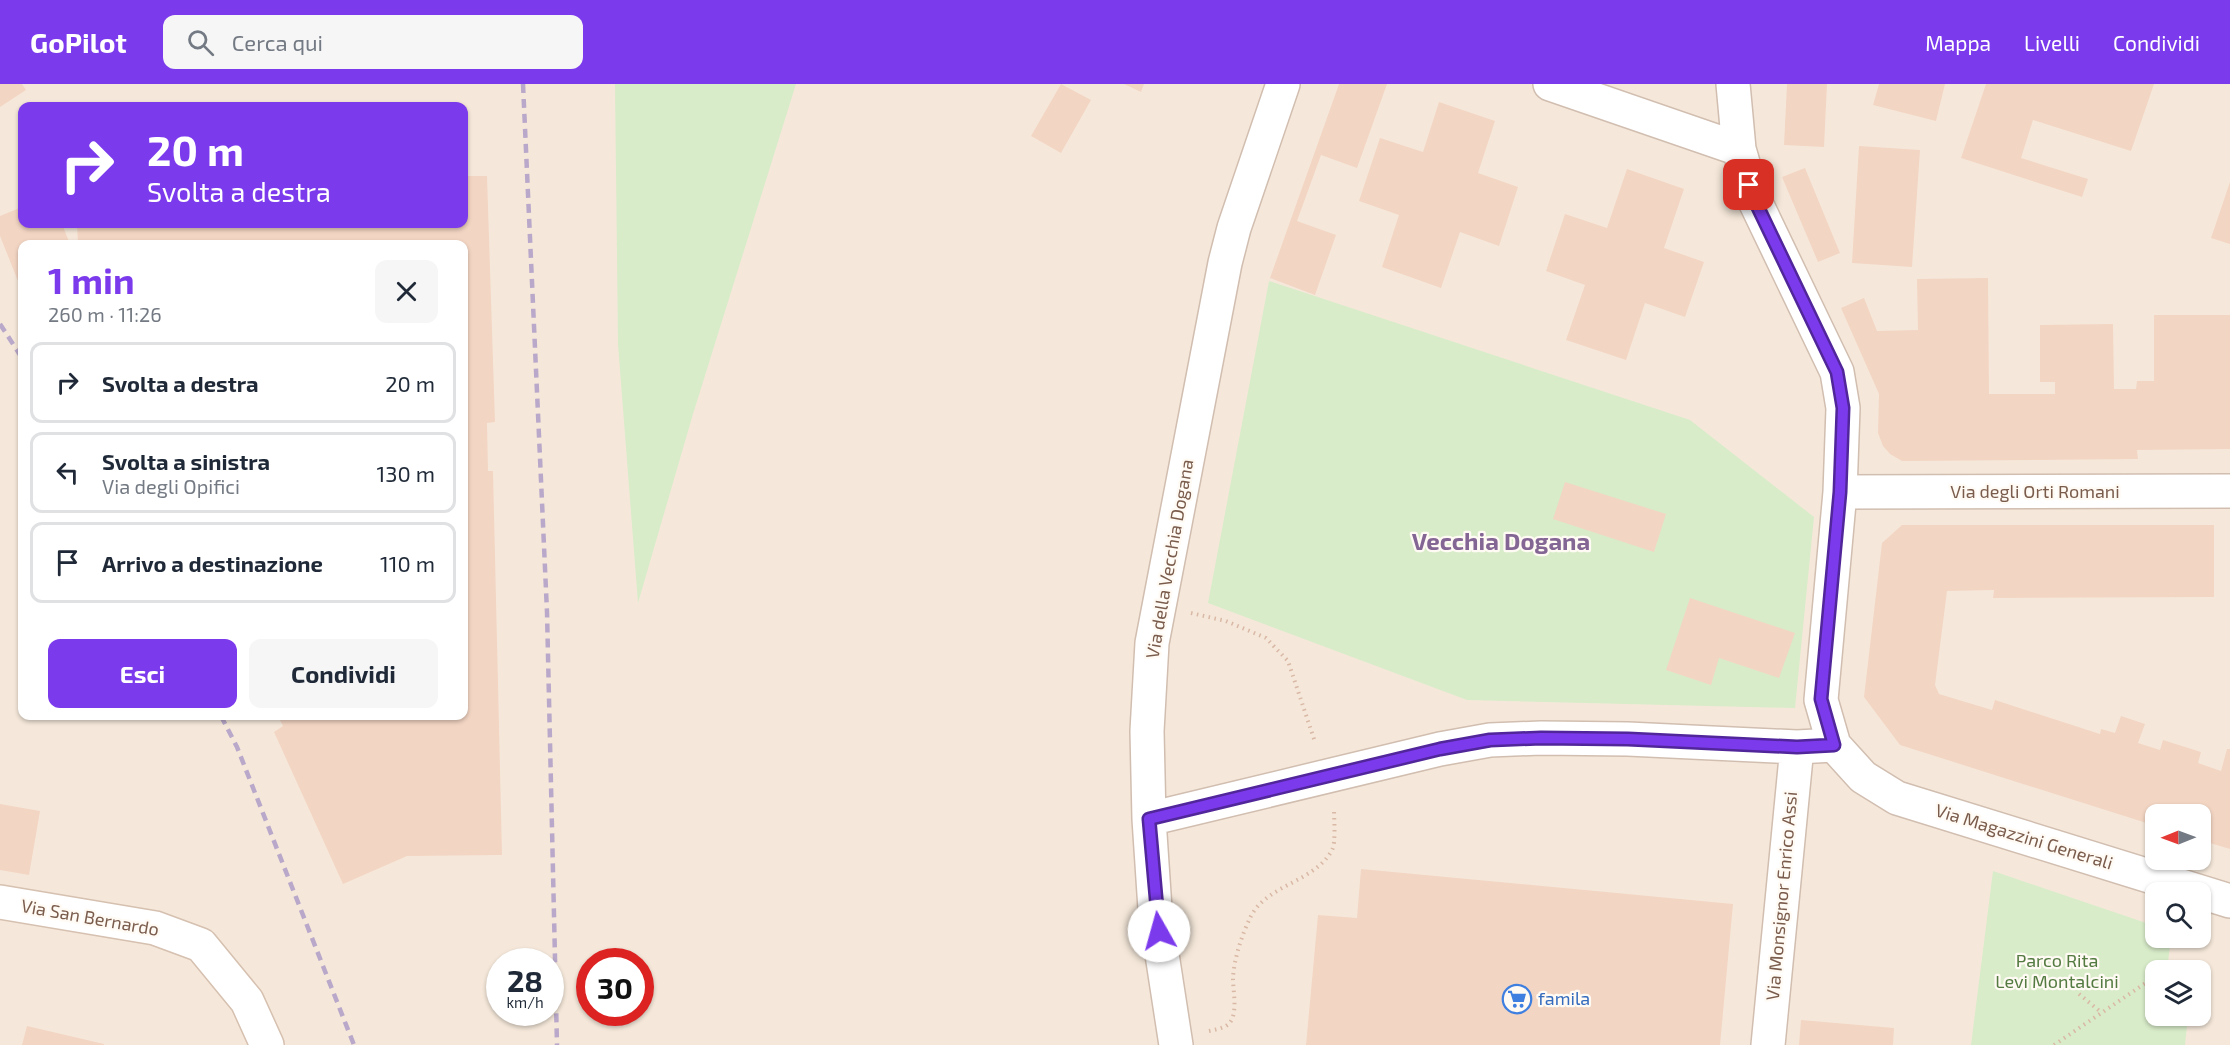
<!DOCTYPE html>
<html lang="it">
<head>
<meta charset="utf-8">
<style>
	body { margin:0; font-family:"Exo 2",sans-serif; background:#f6f6f7; color:#1f2937; height:100vh; display:flex; flex-direction:column; font-size:22px; white-space:nowrap }
	* { box-sizing:border-box; margin:0 }
	p { font-size:20px; color:#747a83 }
	.icon { flex:none; width:33px; height:33px; fill:none; stroke:currentColor; stroke-width:2; stroke-linecap:round; stroke-linejoin:round }
	.map { position:relative; flex:1; overflow:hidden }
	.sheet { position:absolute; left:18px; top:156px; width:450px; height:480px; display:flex; flex-direction:column; background:#fff; border-radius:12px; box-shadow:0 2px 4px #0004 }
	.sheet>* { flex:none }
	.hud { position:absolute; left:18px; top:18px; width:450px; height:126px; border-radius:12px; box-shadow:0 2px 4px #0004; background:#7c3aed; color:#fff; overflow:hidden }
	.needle { width:39px; rotate:269deg }
	.controls { position:absolute; left:2145px; top:720px; display:grid; gap:12px }
	.controls a { display:grid; place-items:center; width:66px; height:66px; border-radius:12px; background:#fff; box-shadow:0 2px 4px #0004; font-size:30px }
	.speed { position:absolute; left:486px; top:864px; display:flex; gap:12px; font-size:30px; font-weight:700; text-align:center }
	.speed>* { display:grid; place-content:center; width:78px; height:78px; border-radius:50%; background:#fff; box-shadow:0 2px 4px #0004; line-height:1 }
	.speed small { font-size:15px; font-weight:400 }
	.speed .limit { border:9px solid #d22; background:#fff; color:#111 }
	.pin { position:absolute; display:grid; place-items:center; width:51px; height:51px; color:#fff; margin:-26px; border-radius:12px; box-shadow:0 3px 9px #0006 }
	.me { position:absolute; width:66px; margin:-33px; rotate:353deg; stroke-linejoin:round; filter:drop-shadow(0 0 4px #0008) }
	.turn { display:flex; align-items:center; gap:21px; height:126px; padding:0 30px; font-size:27px }
	.turn .icon { width:78px; height:78px; stroke-width:2.5 }
	.turn b { display:block; font-size:42px; line-height:51px }
	.round { display:grid; place-items:center; flex:none; width:63px; height:63px; border-radius:12px; background:#f6f6f7 }
	.summary { display:flex; align-items:center; justify-content:space-between; height:102px; padding:0 30px }
	h1 { font-size:36px; font-weight:700; line-height:45px; color:#7c3aed }
	.action { display:flex; gap:12px; margin-top:auto; padding:12px 30px }
	.action a { flex:1; height:69px; border-radius:12px; background:#7c3aed; color:#fff; font-size:24px; font-weight:700; line-height:69px; text-align:center }
	.action a+a { background:#f6f6f7; color:#1f2937 }
	ul { padding:0; list-style:none }
	li { display:flex; align-items:center; gap:18px; height:81px; margin:0 12px 9px; padding:0 18px; border:3px solid #e0e1e3; border-radius:12px }
	li div { flex:1 }
	li b { display:block; font-size:22px }
	li em { font-style:normal }
	header { display:flex; align-items:center; gap:36px; box-sizing:border-box; height:84px; padding:0 30px; background:#7c3aed; color:#fff }
	header strong { font-size:28px }
	nav { display:flex; gap:33px; margin-inline-start:auto; font-size:21px }
	.search { width:420px; height:54px; background:#f6f6f7; display:flex; align-items:center; gap:15px; box-sizing:border-box; padding:0 21px; border-radius:12px; color:#747a83; font-size:22px }
	.map>svg:first-child { display:block }
	.residential { fill:#f5e8da; fill-rule:evenodd }
	.green { fill:#d8ecc9 }
	.building { fill:#f3d5c3 }
	.lines { fill:none; stroke-linecap:round; stroke-linejoin:round }
	.street-casing { stroke:#d1beb0; stroke-width:36 }
	.secondary-casing { stroke:#d6c0b0; stroke-width:36 }
	.path { stroke:#d9b8a5; stroke-width:4; stroke-dasharray:1.5 4.5; stroke-linecap:butt }
	.street { stroke:#fff; stroke-width:33 }
	.secondary { stroke:#fff; stroke-width:33 }
	.rail { stroke:#b9a8c9; stroke-width:4.5; stroke-dasharray:9 6; stroke-linecap:butt }
	.route-casing { stroke:#51269a; stroke-width:15 }
	.route { stroke:#7c3aed; stroke-width:10 }
	.labels { text-anchor:middle; stroke-width:4.5; stroke-linejoin:round; paint-order:stroke }
	.street-label { font-size:18px; fill:#7a5c4d; stroke:#fffaf3 }
	.park-label { font-size:18px; fill:#537a41; stroke:#fffaf3 }
	.shop-label { font-size:18px; fill:#366cbe; stroke:#fffaf3; text-anchor:start }
	.district-label { font-size:24px; font-weight:bold; fill:#846695; stroke:#fffaf3 }
</style>
</head>
<body>
<header>
<strong>GoPilot</strong>
<div class="search"><svg class="icon" aria-label="search" viewBox="0 0 24 24"><circle cx="10" cy="10" r="6"/><path d="M15 15l6 6"/></svg>Cerca qui</div>
<nav><a>Mappa</a><a>Livelli</a><a>Condividi</a></nav>
</header>
<div class="map">
<svg width="2230" height="961" viewBox="0 0 2230 961">
	<rect width="100%" height="100%" fill="#fdf6ec"/>
	<!-- residential -->
	<path class="residential" d="M0,0H2230V961H0ZM22,22H464V140H22ZM22,160H464V632H22ZM2156,730H2200V776H2156ZM2156,808H2200V854H2156ZM500,878H550V928H500ZM590,878H640V928H590ZM2156,886H2200V932H2156Z"/>
	<!-- green -->
	<path class="green" d="M615,0H796L693,330L638,519L618,260Z
		M1269,197L1690,336L1814,433L1795,624L1467,616L1208,519Z
		M1993,787L2155,842L2156,854H2171L2167,886H2156V932H2188L2185,961H1971Z"/>
	<!-- building -->
	<path class="building" d="M0,0H22L26,6L0,23Z
		M1061,0L1091,16L1061,69L1031,52Z
		M1124,0H1144L1141,8Z
		M1339,0H1387L1357,84L1321,71L1297,137L1336,151L1315,211L1270,194Z
		M1787,0H1827L1824,63L1784,61Z
		M1879,0H1945L1936,37L1873,21Z
		M1986,0H2154L2131,67L2033,36L2021,74L2088,95L2082,113L1961,74Z
		M1439,18L1495,37L1478,89L1518,103L1499,162L1460,148L1441,204L1382,183L1399,131L1359,117L1380,54L1423,68Z
		M1859,62L1920,66L1912,183L1852,179Z
		M1805,84L1840,169L1818,178L1782,93Z
		M1627,85L1684,105L1664,164L1704,178L1685,233L1645,219L1626,276L1566,256L1585,201L1546,187L1565,130L1607,144Z
		M464,92H487L495,338L487,339L488,387H493L502,771L407,772L343,800L274,648L283,642L278,632H464V160H78L77,140H464Z
		M2230,98V160L2211,154Z
		M22,123V140H62L70,160H22V195L18,197L0,152V132Z
		M1988,194L1989,310H2055V298H2040V241L2113,240L2114,305H2136L2137,297H2154V231H2230V365L2137,366L2138,375L1902,377L1890,370L1883,362L1878,349L1879,310L1841,224L1864,214L1877,247L1918,246L1917,195Z
		M1565,398L1666,430L1654,468L1553,435Z
		M1902,441H2214V513L1993,514L1994,506L1947,507L1935,601L1939,610L1992,626L1995,616L2100,650L2101,645L2115,649L2121,632L2145,640L2138,659L2160,666L2163,656L2201,668L2198,679L2221,687L2227,665H2230V765L2200,756V730H2156V742L1900,661L1864,613L1882,459Z
		M1690,514L1795,549L1779,594L1719,574L1711,601L1666,586Z
		M0,720L40,727L29,791L0,786Z
		M1361,785L1733,820L1720,961H1306L1318,831L1357,834Z
		M1801,936L1894,944L1893,961H1799Z
		M27,942L104,960V961H22Z"/>
	<g class="lines">
		<!-- street casing -->
		<g class="street-casing">
			<path id="street" d="M1550,0L1739,65
				M1733,0L1739,65L1753,113L1837,288L1843,324L1840,408L1821,616L1834,661L1863,693L1897,714L2230,817
				M1840,408L2230,407
				M1149,735L1440,665L1490,656L1541,654L1628,655L1797,663L1834,661
				M1176,961L1155,825L1149,735L1147,647L1152,559L1225,179L1234,144L1283,0
				M1768,961L1797,663"/>
		</g>
		<!-- secondary casing -->
		<g class="secondary-casing">
			<path id="secondary" d="M0,818L155,844L201,861L247,917L267,961"/>
		</g>
		<!-- path -->
		<path class="path" d="M1191,529L1226,537L1266,554L1288,577L1315,658
			M2164,886L2167,884
			M2079,910L2102,929
			M1209,947C1218,945 1228,944 1232,935C1237,923 1233,907 1233,894C1234,875 1242,850 1251,832C1268,800 1315,798 1332,766C1336,759 1334,735 1334,725
			M2054,961L2156,892"/>
		<!-- street -->
		<use href="#street" class="street"/>
		<!-- secondary -->
		<use href="#secondary" class="secondary"/>
		<!-- rail -->
		<path class="rail" d="M523,0L547,528L557,961
			M0,240L22,274
			M221,632L237,663L354,961"/>
	</g>
	<g class="lines">
		<!-- route casing -->
		<g class="route-casing">
			<path id="route" d="M1159,847L1149,735L1440,665L1490,656L1541,654L1628,655L1797,663L1834,661L1821,615L1840,408L1843,324L1837,288L1753,113L1749,101"/>
		</g>
		<!-- route -->
		<use href="#route" class="route"/>
	</g>
	<!-- icons -->
	<defs>
		<g id="supermarket-ring" transform="scale(1.5)"><circle r="9.5" fill="#fffaf3" stroke="#3f7fe0" stroke-width="1.5"/><path d="M-6-5.5h2.5l.6 2H6L4.5 2H-2.5L-4.4-4H-6ZM-1.5 3.2a1.3 1.3 0 1 0 .1 0ZM3 3.2a1.3 1.3 0 1 0 .1 0Z" fill="#3f7fe0"/></g>
	</defs>
	<g fill-rule="evenodd">
		<use href="#supermarket-ring" x="1517" y="915"/>
	</g>
	<g class="labels">
		<!-- street labels -->
		<g class="street-label">
			<text x="2035" y="414">Via degli Orti Romani</text>
			<text transform="translate(1170 475) rotate(-80)" y="6">Via della Vecchia Dogana</text>
			<text transform="translate(2024 753) rotate(17)" y="6">Via Magazzini Generali</text>
			<text transform="translate(1782 812) rotate(-85)" y="6">Via Monsignor Enrico Assi</text>
			<text transform="translate(90 834) rotate(10)" y="6">Via San Bernardo</text>
		</g>
		<!-- park labels -->
		<g class="park-label">
			<text x="2057" y="883">Parco Rita<tspan x="2057" dy="21">Levi Montalcini</tspan></text>
		</g>
		<!-- shop labels -->
		<g class="shop-label">
			<text x="1538" y="921">famila</text>
		</g>
		<!-- district labels -->
		<g class="district-label">
			<text x="1501" y="466">Vecchia Dogana</text>
		</g>
	</g>
</svg>
<div class="controls">
<a><svg class="needle" viewBox="-14 -14 28 28"><path d="M0-13l5 13h-10z" fill="#e53935"/><path d="M0 13l5-13h-10z" fill="#747a83"/></svg></a>
<a><svg class="icon" aria-label="search" viewBox="0 0 24 24"><circle cx="10" cy="10" r="6"/><path d="M15 15l6 6"/></svg></a>
<a><svg class="icon" aria-label="layers" viewBox="0 0 24 24"><path d="M12 4l9 5-9 5-9-5zM3 14l9 5 9-5"/></svg></a>
</div>
<div class="speed"><div>28<small>km/h</small></div><div class="limit">30</div></div>
<div class="pin" style="left:1749px;top:101px;background:#d93025"><svg class="icon" aria-label="arrive" viewBox="0 0 24 24"><path d="M6 21V4h12l-3 4 3 4H6"/></svg></div>
<svg class="me" style="left:1159px;top:847px" viewBox="-20 -20 40 40"><circle r="19" fill="#fff"/><path d="M0-13L10 11 0 6-10 11z" fill="#7c3aed"/></svg>
<div class="hud">
<div class="turn"><svg class="icon" aria-label="right" viewBox="0 0 24 24"><path d="M7 20v-9h11M14 6l5 5-5 5"/></svg><div><b>20 m</b>Svolta a destra</div></div>
</div>
<section class="sheet">
<div class="summary"><div><h1>1 min</h1><p>260 m · 11:26</p></div><a class="round"><svg class="icon" aria-label="close" viewBox="0 0 24 24"><path d="M6 6l12 12M18 6L6 18"/></svg></a></div>
<ul>
<li><svg class="icon" aria-label="right" viewBox="0 0 24 24"><path d="M7 20v-9h11M14 6l5 5-5 5"/></svg><div><b>Svolta a destra</b></div><em>20 m</em></li>
<li><svg class="icon" aria-label="left" viewBox="0 0 24 24"><path d="M17 20v-9H6M10 6l-5 5 5 5"/></svg><div><b>Svolta a sinistra</b><p>Via degli Opifici</p></div><em>130 m</em></li>
<li><svg class="icon" aria-label="arrive" viewBox="0 0 24 24"><path d="M6 21V4h12l-3 4 3 4H6"/></svg><div><b>Arrivo a destinazione</b></div><em>110 m</em></li>
</ul>
<div class="action"><a>Esci</a><a>Condividi</a></div>
</section>
</div>
</body>
</html>
